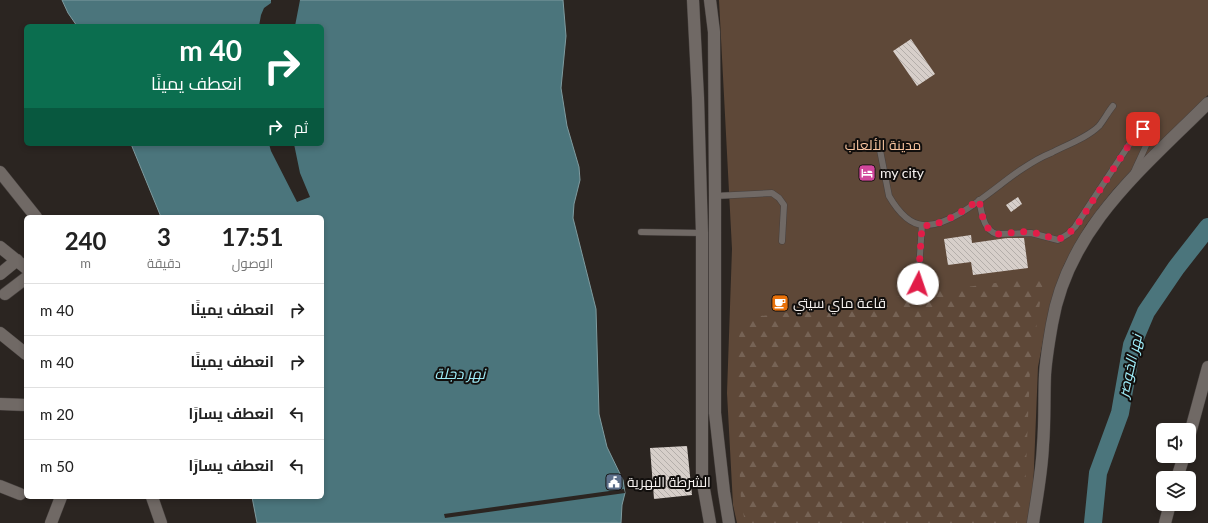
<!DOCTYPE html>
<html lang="ar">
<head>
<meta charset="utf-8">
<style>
	body { margin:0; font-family:Lato,Cairo,sans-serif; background:#f2f2f2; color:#222; direction:rtl; height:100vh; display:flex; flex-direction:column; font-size:15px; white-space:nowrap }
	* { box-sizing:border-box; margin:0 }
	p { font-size:13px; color:#767676 }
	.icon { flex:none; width:22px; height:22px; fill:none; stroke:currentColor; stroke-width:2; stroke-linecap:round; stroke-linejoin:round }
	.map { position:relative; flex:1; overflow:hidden; direction:ltr }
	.side { position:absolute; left:24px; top:215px; width:300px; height:284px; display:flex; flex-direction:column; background:#fff; border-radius:6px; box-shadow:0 2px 6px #0003; direction:rtl }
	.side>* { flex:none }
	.hud { position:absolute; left:24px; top:24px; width:300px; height:122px; border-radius:6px; box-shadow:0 2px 6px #0003; direction:rtl; background:#0b6e4f; color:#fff; overflow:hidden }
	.buttons { position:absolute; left:1156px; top:423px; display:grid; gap:8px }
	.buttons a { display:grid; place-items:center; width:40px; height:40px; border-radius:6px; background:#fff; box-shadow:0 2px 6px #0003; font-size:20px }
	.pin { position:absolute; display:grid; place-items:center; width:34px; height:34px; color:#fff; margin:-17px; border-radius:8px; box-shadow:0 2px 6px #0006 }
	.me { position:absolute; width:44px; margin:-22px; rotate:4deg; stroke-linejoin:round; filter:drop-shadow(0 0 3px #0008) }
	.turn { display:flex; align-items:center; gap:14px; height:84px; padding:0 16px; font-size:18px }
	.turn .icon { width:52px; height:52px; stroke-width:2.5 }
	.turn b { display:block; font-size:28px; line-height:34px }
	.then { display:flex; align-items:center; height:38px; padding:0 16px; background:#0003; gap:8px; font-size:15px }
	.eta { display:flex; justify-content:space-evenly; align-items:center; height:68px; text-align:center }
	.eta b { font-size:24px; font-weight:700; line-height:28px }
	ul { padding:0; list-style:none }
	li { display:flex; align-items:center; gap:12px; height:52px; padding:0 16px; border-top:1px solid #e0e0e0 }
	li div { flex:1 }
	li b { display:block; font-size:15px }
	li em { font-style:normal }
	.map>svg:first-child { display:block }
	.green { fill:#5e4838 }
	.forest { fill:url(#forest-firs) }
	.water { fill:#4b757c; stroke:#7f9b9f }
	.pier { fill:#2b2521 }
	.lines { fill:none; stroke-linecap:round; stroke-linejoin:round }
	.river { stroke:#4b757c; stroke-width:18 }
	.building { fill:url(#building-back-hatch) }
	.service-casing { stroke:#46403e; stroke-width:7 }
	.minor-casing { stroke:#46403e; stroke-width:13 }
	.secondary-casing { stroke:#46403e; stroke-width:13 }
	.service { stroke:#706965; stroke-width:6 }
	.minor { stroke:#706965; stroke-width:12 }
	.secondary { stroke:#706965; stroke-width:12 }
	.route { stroke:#e11d48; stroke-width:7; stroke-dasharray:0 12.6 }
	.labels { text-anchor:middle; stroke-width:4; stroke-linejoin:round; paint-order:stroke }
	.park-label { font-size:14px; fill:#fac5a0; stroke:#120f0d }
	.poi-label { font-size:14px; fill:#f7f3f1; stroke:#120f0d; text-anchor:start }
	.water-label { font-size:15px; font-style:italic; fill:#9fedf9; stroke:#120f0d }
</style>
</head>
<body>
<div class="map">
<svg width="1208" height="523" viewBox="0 0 1208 523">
	<defs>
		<pattern id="forest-firs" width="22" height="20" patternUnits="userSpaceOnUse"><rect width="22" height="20" fill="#5e4838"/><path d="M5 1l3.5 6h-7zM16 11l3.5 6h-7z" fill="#766355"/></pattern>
		<pattern id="building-back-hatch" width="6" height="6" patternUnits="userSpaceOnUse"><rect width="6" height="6" fill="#d7cfca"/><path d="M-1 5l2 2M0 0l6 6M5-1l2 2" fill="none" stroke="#b4aeaa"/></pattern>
	</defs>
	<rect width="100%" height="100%" fill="#2b2521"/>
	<!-- green -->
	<path class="green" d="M719,0H1208V95L1114,189L1086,225L1064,265L1048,315L1038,367L1033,492L1027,523H737L733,505L727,393L732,249Z"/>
	<!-- forest -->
	<path class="forest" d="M1044,276L1030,369L1025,492L1017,523H745L741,500L736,399L740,319Z"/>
	<!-- water -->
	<path class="water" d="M62,0H563L566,36L561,88L567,126L579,167L580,180L574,204L573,218L596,309L599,414L607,447L623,480L625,493L622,505L621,523H257L252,497H322V217H161L131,144H322V26H77L68,13Z"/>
	<!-- pier -->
	<path class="pier" d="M271,0H300L295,26H259L261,15L264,8L271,3Z
		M269,144H294L300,173L310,197L297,202L271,151Z
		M624,489L625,493L445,518L444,514Z"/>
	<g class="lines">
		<!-- river -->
		<path class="river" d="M1093,523L1098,473L1120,413L1132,345L1146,312L1176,268L1208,227"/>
	</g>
	<!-- building -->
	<path class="building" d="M911,39L935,74L917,86L893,51Z
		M866,170L873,172L872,180L865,178Z
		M1018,197L1022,204L1011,212L1006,205Z
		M971,235L972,243L1007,238H1024L1028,268L973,275L971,262L948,265L944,239Z
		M687,446L692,495L654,499L650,448Z"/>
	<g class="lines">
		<!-- service casing -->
		<g class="service-casing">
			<path id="service" d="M879,145L889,196C896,208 908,224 923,225C953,228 997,185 1022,169C1031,163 1041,157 1051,153C1066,145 1087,138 1099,126C1104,120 1108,112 1113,106
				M715,196L772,193L779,198L784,205L782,241
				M979,200C982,213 983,230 997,234L1031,233L1058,240L1068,234L1075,227L1138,131L1146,129L1150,133C1151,138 1137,164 1134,172
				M641,232L702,233
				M918,284L922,225"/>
		</g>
		<!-- minor casing -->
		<g class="minor-casing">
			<path id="minor" d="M0,172L36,217
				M0,247L26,268
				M0,274L17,260
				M5,294L26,278
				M0,333L26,354
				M0,404L26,405
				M1189,437L1208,367
				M1177,478L1184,456
				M0,486L20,494
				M152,497L161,523
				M51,523L61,497
				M1165,523L1170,504"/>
		</g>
		<!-- secondary casing -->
		<g class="secondary-casing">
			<path id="secondary" d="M693,0L698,98L702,233V478L710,523
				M710,0L714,32L715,196V413L724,492L729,523
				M1033,523C1037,497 1042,471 1043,445C1045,422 1044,398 1045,375C1046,358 1049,341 1052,324C1068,228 1143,168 1208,103"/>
		</g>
		<!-- service -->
		<use href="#service" class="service"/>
		<!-- minor -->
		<use href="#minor" class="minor"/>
		<!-- secondary -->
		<use href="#secondary" class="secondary"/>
	</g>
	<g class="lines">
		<!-- route -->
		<path class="route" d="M918,284L922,226C944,225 961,212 979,200C982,213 983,230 997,234C1008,234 1018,231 1029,232C1056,235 1057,250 1079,222L1138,131L1143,129"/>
	</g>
	<!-- icons -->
	<defs>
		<g id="hotel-square" transform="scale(0.9)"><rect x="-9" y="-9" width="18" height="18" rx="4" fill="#d1479c" stroke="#120f0d"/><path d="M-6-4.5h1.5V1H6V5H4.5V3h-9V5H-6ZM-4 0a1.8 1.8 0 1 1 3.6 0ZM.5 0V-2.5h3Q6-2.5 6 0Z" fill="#fff"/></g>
		<g id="cafe-square" transform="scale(0.9)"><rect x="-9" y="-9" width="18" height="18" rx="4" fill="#e8710a" stroke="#120f0d"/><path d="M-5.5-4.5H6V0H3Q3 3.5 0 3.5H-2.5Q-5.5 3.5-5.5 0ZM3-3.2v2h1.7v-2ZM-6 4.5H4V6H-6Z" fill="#fff"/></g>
		<g id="civic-square" transform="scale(0.9)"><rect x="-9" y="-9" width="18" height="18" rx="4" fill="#5c6f8a" stroke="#120f0d"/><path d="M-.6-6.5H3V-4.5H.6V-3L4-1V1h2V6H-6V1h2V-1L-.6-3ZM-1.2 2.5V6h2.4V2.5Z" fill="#fff"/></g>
	</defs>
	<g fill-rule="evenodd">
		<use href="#hotel-square" x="867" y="173"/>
		<use href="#cafe-square" x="780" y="303"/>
		<use href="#civic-square" x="614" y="482"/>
	</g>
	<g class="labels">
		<!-- park labels -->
		<g class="park-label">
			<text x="883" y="150">مدينة الألعاب</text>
		</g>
		<!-- poi labels -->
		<g class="poi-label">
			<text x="880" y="178">my city</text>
			<text x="793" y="308">قاعة ماي سيتي</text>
			<text x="627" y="487">الشرطة النهرية</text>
		</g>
		<!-- water labels -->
		<g class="water-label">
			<text transform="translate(1130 366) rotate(-77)" y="5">نهر الخوصر</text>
			<text x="460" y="379">نهر دجلة</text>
		</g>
	</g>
</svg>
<div class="buttons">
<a><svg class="icon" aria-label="sound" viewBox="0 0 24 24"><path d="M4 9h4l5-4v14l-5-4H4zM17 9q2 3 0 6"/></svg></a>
<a><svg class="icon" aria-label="layers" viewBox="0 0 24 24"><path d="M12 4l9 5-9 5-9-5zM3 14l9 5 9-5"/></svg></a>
</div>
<div class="pin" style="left:1143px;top:129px;background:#d93025"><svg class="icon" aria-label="arrive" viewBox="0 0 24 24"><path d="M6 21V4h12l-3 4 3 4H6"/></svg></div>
<svg class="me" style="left:918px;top:284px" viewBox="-20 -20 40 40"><circle r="19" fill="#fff"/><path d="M0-13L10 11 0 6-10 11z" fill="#e11d48"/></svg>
<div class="hud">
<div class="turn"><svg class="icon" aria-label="right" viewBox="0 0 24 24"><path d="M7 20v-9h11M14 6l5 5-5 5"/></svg><div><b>40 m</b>انعطف يمينًا</div></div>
<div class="then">ثم<svg class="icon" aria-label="right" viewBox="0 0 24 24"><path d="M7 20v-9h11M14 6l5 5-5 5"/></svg></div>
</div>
<section class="side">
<div class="eta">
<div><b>17:51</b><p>الوصول</p></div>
<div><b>3</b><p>دقيقة</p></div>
<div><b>240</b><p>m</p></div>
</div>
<ul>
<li><svg class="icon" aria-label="right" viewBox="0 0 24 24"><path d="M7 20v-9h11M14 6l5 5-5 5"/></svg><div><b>انعطف يمينًا</b></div><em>40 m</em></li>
<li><svg class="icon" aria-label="right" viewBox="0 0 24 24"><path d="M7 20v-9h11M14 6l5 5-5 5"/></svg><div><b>انعطف يمينًا</b></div><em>40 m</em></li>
<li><svg class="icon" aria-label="left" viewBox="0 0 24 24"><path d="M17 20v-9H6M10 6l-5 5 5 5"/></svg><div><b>انعطف يسارًا</b></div><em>20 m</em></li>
<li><svg class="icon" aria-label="left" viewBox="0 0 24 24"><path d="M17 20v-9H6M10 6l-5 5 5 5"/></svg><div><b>انعطف يسارًا</b></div><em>50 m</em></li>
</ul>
</section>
</div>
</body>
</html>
